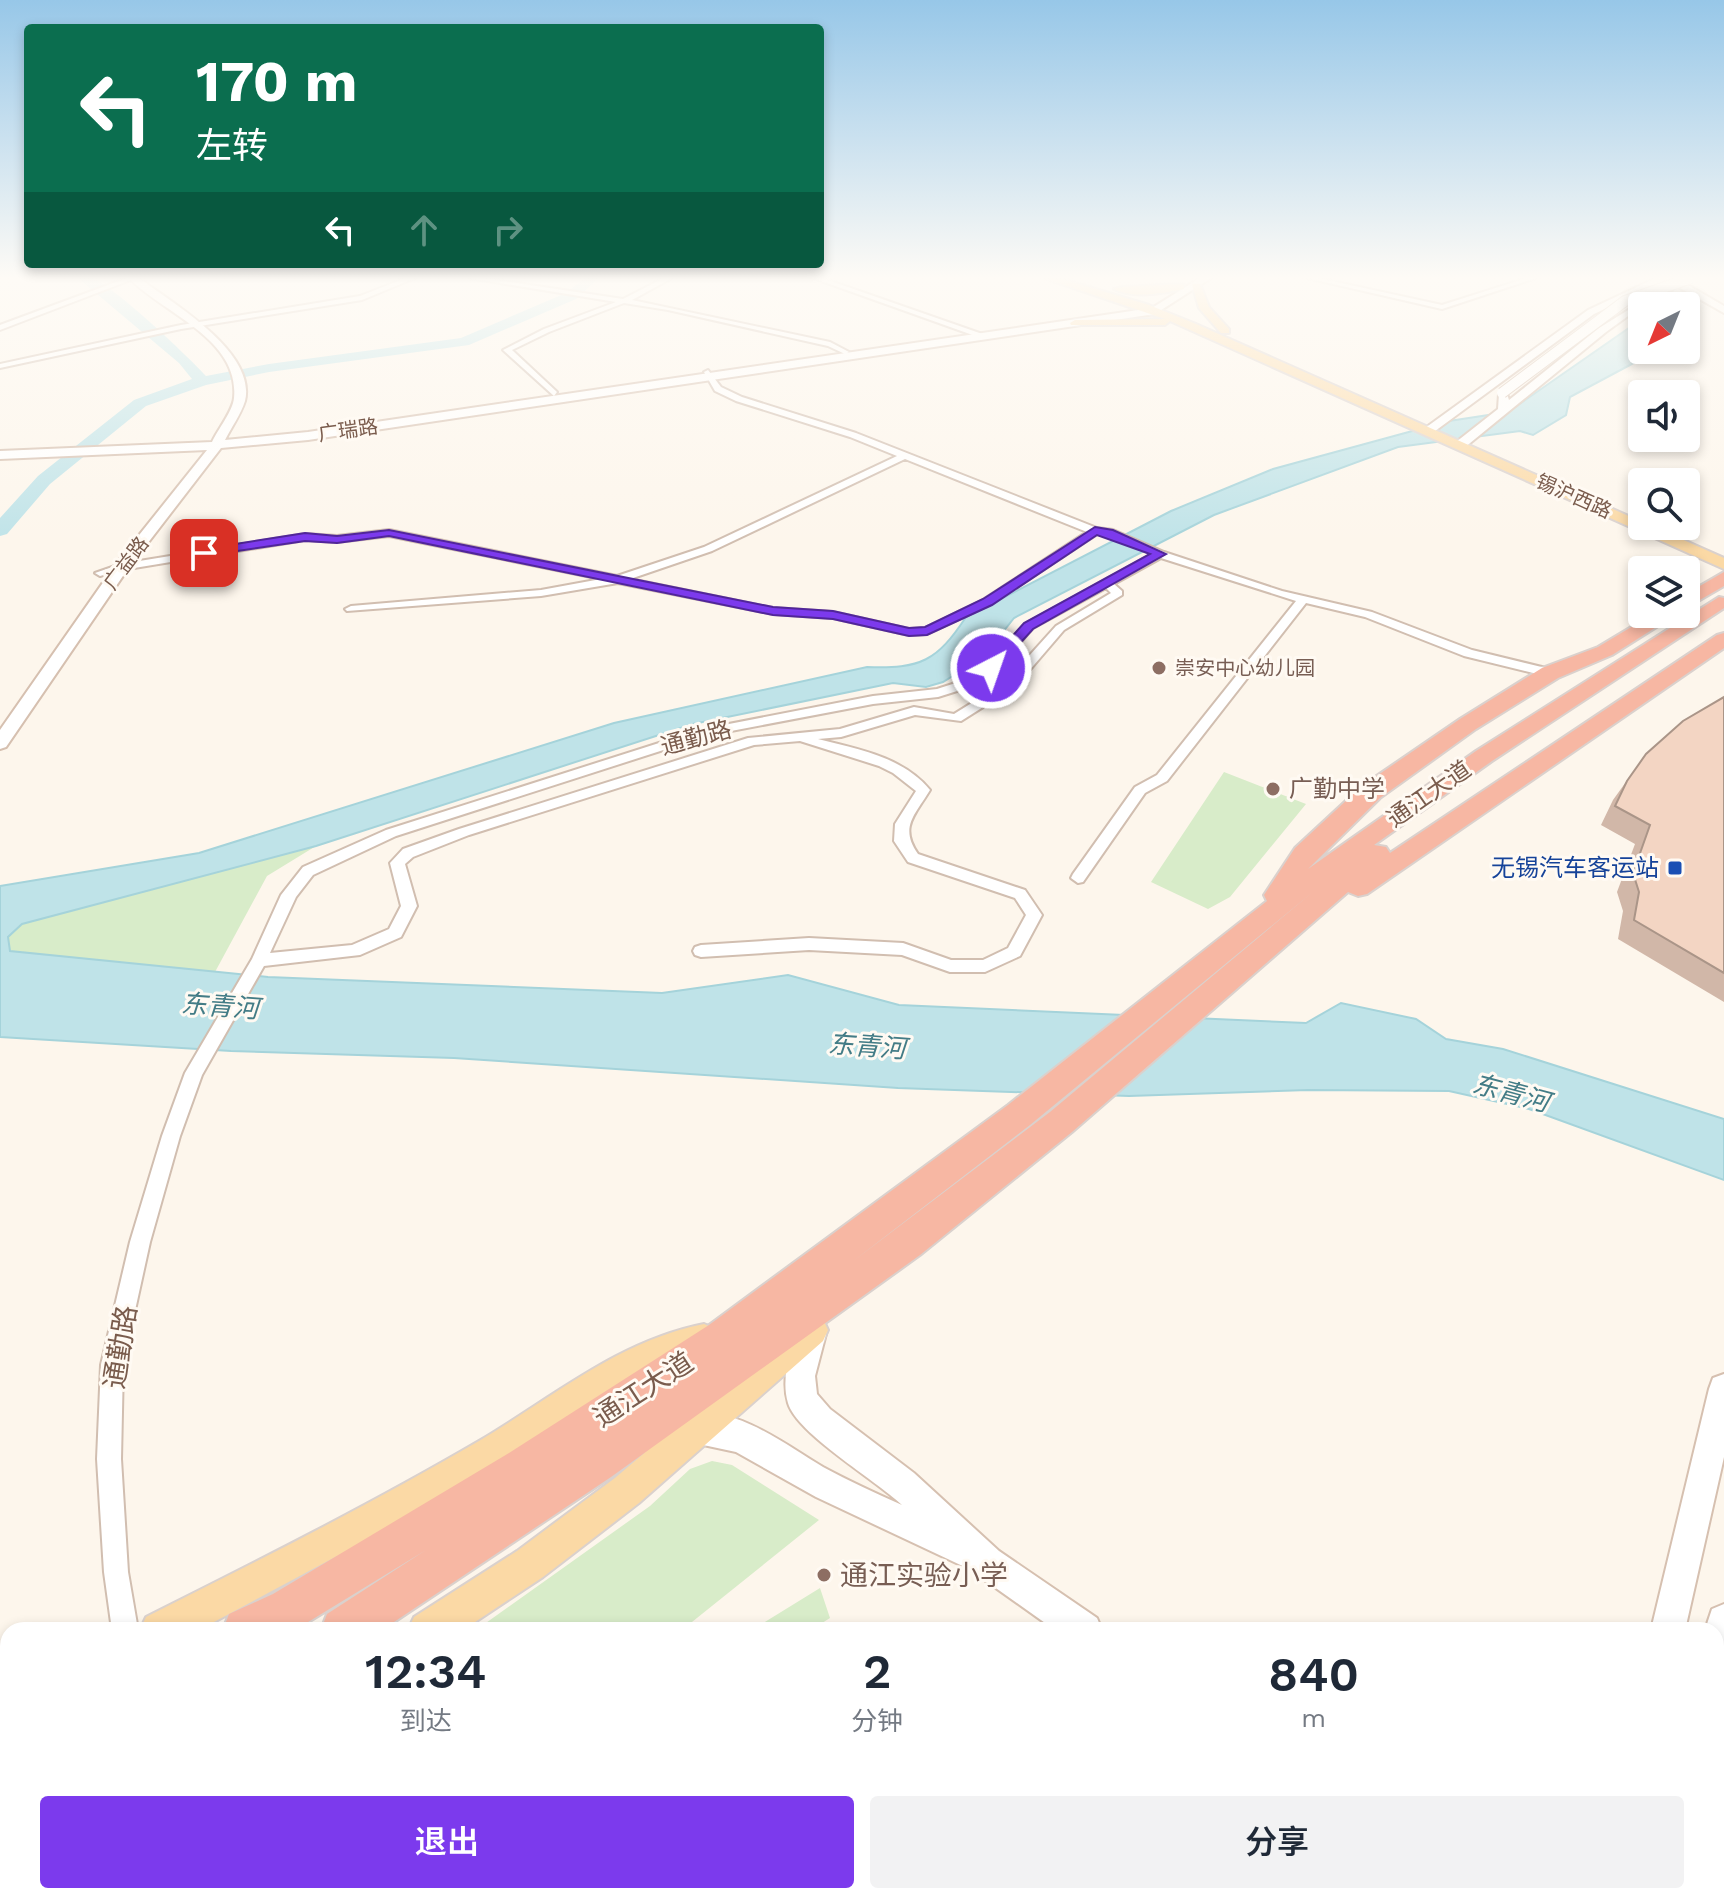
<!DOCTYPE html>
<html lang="zh">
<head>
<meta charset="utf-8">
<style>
	body { margin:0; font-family:"Work Sans","Noto Sans SC",sans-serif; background:#f2f2f3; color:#1f2937; height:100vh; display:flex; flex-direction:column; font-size:30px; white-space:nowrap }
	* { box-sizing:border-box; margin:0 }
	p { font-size:26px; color:#747a83 }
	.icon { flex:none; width:44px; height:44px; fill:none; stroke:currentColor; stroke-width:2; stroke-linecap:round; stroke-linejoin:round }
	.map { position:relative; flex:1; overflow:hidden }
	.side { position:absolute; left:0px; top:1622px; width:1724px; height:282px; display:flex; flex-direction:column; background:#fff; border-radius:24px 24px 0 0; box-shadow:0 4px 12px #0003 }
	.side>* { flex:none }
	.guide { position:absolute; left:24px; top:24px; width:800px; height:244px; border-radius:8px; box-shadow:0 4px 12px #0003; background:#0b6e4f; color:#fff; overflow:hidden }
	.needle { width:52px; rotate:223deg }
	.fabs { position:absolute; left:1628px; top:292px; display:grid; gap:16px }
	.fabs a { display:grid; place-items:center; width:72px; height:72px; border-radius:8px; background:#fff; box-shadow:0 4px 12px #0003; font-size:40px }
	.pin { position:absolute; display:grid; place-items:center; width:68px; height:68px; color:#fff; margin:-34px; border-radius:16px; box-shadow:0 4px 12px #0006 }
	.me { position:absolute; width:88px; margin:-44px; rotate:41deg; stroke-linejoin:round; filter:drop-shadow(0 0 6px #0008) }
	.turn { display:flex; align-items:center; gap:28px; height:168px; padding:0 40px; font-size:36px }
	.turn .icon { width:104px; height:104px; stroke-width:2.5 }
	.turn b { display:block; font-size:56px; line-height:68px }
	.lanes { display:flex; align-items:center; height:76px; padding:0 40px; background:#0003; justify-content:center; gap:40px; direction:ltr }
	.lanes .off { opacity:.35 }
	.eta { display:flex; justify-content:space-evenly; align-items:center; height:136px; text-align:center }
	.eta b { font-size:48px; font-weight:600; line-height:56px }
	.cta { display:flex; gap:16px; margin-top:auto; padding:16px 40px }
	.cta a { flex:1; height:92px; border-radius:8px; background:#7c3aed; color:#fff; font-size:32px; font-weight:600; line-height:92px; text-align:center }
	.cta a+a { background:#f2f2f3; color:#1f2937 }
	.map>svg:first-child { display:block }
	.green { fill:#d8ecc9 }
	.water { fill:#bfe3e8; stroke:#a5d3da; stroke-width:2 }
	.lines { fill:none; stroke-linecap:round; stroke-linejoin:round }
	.river { fill:#bfe3e8; fill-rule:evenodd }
	.street-casing { stroke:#d1beb0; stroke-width:4 }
	.secondary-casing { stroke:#d6c0b0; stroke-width:4 }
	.primary-casing { stroke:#dad1cd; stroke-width:4 }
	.highway-casing { stroke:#dad1cd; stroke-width:4 }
	.street { fill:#fff; fill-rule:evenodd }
	.secondary { fill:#fff; fill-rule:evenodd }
	.primary { fill:#fbd9a5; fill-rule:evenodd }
	.highway { fill:#f7b7a3; fill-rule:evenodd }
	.secondary-bridge-casing { stroke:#d6c0b0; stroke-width:12; stroke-linecap:butt }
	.secondary-bridge { stroke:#fff; stroke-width:10 }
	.wall { fill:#d1b7a8 }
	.building { fill:#f3d5c3; stroke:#aa9588; stroke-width:2 }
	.route { fill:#7c3aed; stroke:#51269a; stroke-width:2 }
	.education-dot { fill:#8d6e63; stroke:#fffaf3; stroke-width:3 }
	.transit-dot { fill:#1a4fb4; stroke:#fffaf3; stroke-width:3 }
	.labels { text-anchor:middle; stroke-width:6; stroke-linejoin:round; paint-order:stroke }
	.far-street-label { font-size:20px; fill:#7a5c4d; stroke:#fffaf3 }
	.far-education-label { font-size:20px; fill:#785e54; stroke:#fffaf3; text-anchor:start }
	.street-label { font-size:24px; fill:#7a5c4d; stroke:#fffaf3 }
	.education-label { font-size:24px; fill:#785e54; stroke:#fffaf3; text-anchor:start }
	.transit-label { font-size:24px; fill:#164399; stroke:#fffaf3; text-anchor:end }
	.water-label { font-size:26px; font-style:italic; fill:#437c86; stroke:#fffaf3 }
	.near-street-label { font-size:28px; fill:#7a5c4d; stroke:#fffaf3 }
	.near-education-label { font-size:28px; fill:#785e54; stroke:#fffaf3; text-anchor:start }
</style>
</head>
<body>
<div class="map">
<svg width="1724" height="1903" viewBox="0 0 1724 1903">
	<rect width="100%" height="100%" fill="#fdf6ec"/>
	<!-- green -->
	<path class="green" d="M1224,772L1306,804L1230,897L1208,909L1151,882Z
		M316,846L267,876L215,972L10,951L8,937L22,924Z
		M712,1461L732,1465L819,1520L682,1630H476L650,1506L690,1469Z
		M820,1588L830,1618L811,1630H752Z
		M8,1884V1896H301L287,1903H0V1888Z
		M351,1896H842L839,1903H352Z"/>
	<!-- water -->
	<path class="water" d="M1642,319V350H1658L1570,397L1566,415L1533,435L1520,431L1398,447L1214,515L1014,618L984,656L943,682L926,687L893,683L693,724L316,846L22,924L8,937L10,951L268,977L662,993L788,975L899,1005L1306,1023L1341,1003L1416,1019L1446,1039L1503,1049L1724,1119V1180L1529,1109L1449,1091L1308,1090L1129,1096L898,1088L454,1058L231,1051L0,1037V886L199,853L614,723L867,667C921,669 937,661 966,617L1171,511L1273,469L1449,421L1508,412Z"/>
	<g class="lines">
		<!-- river -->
		<path class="river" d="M78,278C82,278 86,277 91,278C111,283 189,357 206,376L269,364L461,338L566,293L585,278H599L576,299L469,345L269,372L206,385L146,406L50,484L7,534L0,536V518L38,476L134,400L192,379L179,363Z"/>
		<!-- street casing -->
		<g class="street-casing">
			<path id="street" d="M127,278H136L0,330V325Z
				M406,278H415L362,300L181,329L0,368V364L181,325L360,296Z
				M469,278H484L623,299L664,278H672L632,300L830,342L849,352L845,354L828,346L668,310L624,303L549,332L512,350L557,392L554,396L503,350L544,329L616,302Z
				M813,278H822L988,336L981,338Z
				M1307,278H1318L1442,305L1527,278H1536L1442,309Z
				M708,370L721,387L742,397L856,433L1097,528L1113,530L1164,552L1282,591L1372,612L1472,650L1554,670L1556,673L1550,677L1464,656L1365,617L1306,603L1167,781L1145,793L1083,882L1078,883L1071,878L1073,874L1135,787L1157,775L1296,601L1161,558L1114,584L1122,591V595L1064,630L1028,672L999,697L961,721L915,715L841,737L818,739C858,749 903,757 930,790C915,815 899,827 918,854L1025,890L1042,915L1020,956L985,972H950L902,955L809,950L701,957L695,955L693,951L695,947L701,945L809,938L903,943L951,960H983L1008,948L1026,915L1015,898L908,862L894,841L895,824L916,791L893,773L879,766L800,741L754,745L469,835L413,857L405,864L417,906L401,937L360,955L264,966L202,1075L180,1136L150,1242L123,1365L121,1459L128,1572L138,1630H112L104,1572L97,1459L101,1365L130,1242L162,1136L185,1073L252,959L281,895L303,867L386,830L703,729L873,696L937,689L965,680L987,665L1025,624L1152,554L1107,535L1097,534L991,604L927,634L909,635L833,618L773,614L618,583L541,596L347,611L345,609L351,606L541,590L601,579L389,536L337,542L305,540L122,570L100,576L95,573L121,564L305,534L337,536L389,530L617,576L704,547L897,456L850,437L736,401L715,391L704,372ZM905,459L1087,532L983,600L925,628L909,629L833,612L773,608L630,579L712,551ZM1106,588L1111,593L1056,626L1020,666L991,691L954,714L914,707L840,729L748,738L459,829L403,849L390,863L401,906L389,929L352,945L270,953L296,897L313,875L396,836L710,735L873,704L938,697L973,686L995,671L1033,628Z"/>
		</g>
		<!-- secondary casing -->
		<g class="secondary-casing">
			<path id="secondary" d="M129,278H139C172,303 257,352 245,401C241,414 231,428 225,440L308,432L1152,308L1200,278H1211L1155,314L308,440L221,448L127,570L6,747L0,749V730L116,564L207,450L0,459V451L212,442C218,429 233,411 234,398C240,338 162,313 129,278Z
				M1656,278H1676L1724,306V313L1666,280L1594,314L1431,434L1421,431L1588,310Z
				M1664,288L1672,290L1642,306L1606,332L1464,448H1456V442L1498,409L1499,394H1507L1509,400L1599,328Z
				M812,1315L822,1320L827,1330L815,1376L817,1394L830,1409L914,1473L999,1551L1097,1618L1102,1630H1055L969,1569L816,1497L736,1452L680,1440L675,1429L680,1418C727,1398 784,1444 823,1467C849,1481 875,1493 902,1505C876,1480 797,1434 788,1403C780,1377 792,1344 802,1320Z
				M1724,1374V1457L1685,1630H1651L1709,1389L1713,1378Z
				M1724,1604V1676L1716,1680V1630H1705L1712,1609Z
				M1484,1896H1532L1535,1903H1487Z
				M1583,1896H1623L1621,1903H1581Z
				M1649,1896H1689L1688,1903H1648Z"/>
		</g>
		<!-- primary casing -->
		<g class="primary-casing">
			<path id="primary" d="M1044,278H1059L1149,305L1196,324L1642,522V526H1652L1724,558V569L1170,321L1165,325H1071L1070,323L1075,320L1165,319Z
				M1180,284L1184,285V289C1163,293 1133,299 1114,289C1121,285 1165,286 1180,284Z
				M1192,284H1200L1209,307L1229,329V333H1221L1199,308Z
				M812,1314L823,1319L828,1330L823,1341L639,1503L543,1577L463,1630H408L414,1617L517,1551L615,1478L801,1319Z
				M704,1324L715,1329L720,1340L715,1351L678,1361L634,1381L462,1489L199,1630H140L146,1617C258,1561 371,1504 479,1441C552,1398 618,1341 704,1324Z
				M8,1670V1710L0,1714V1674Z
				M8,1831V1874L0,1877V1834Z"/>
		</g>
		<!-- highway casing -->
		<g class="highway-casing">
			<path id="highway" d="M1724,572V586L1686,608V594Z
				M1719,597L1724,598V608L1492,761L1374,845L1386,847L1390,853L1717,635L1724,633V648L1367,894L1358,896L1348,892L1072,1132L920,1255L611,1477L382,1630H321L327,1614L426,1550L295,1630H223L229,1614L273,1594L509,1453L709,1325L1008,1105L1267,901L1264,895L1295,848L1362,786L1460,719L1542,668L1598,647L1653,614H1677L1612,655L1558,678L1476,729L1380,798L1308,869L1476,751ZM1314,891L1050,1112L852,1262L1030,1125Z
				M8,1715V1763L0,1766V1718Z
				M8,1773V1822L0,1825V1776Z"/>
		</g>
		<!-- street -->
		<use href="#street" class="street"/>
		<!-- secondary -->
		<use href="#secondary" class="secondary"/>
		<!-- primary -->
		<use href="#primary" class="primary"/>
		<!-- highway -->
		<use href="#highway" class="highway"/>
		<!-- secondary-bridge casing -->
		<g class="secondary-bridge-casing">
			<path id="secondary-bridge" d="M1502,393L1625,301L1691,278"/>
		</g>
		<!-- secondary-bridge -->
		<use href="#secondary-bridge" class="secondary-bridge"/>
	</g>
	<!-- wall -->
	<path class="wall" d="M1724,697V1002L1618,939L1623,911L1617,892L1635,844L1601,825L1613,800L1646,754Z"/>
	<!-- building -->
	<path class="building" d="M1724,697V973L1634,920L1639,892L1633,873L1650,825L1615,806L1627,781L1646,754L1683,721Z"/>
	<!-- sky -->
	<linearGradient id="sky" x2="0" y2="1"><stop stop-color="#97c7e8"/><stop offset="0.51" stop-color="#fefbf6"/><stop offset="1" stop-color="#fefbf6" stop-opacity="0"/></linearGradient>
	<rect width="1724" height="544" fill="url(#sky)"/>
	<!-- route -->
	<path class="route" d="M1095,527L1113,530L1166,554L1033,629L995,671L991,672L984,668L1024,623L1150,554L1097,535L992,605L927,635L909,636L833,619L773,615L389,536L337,543L305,541L204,556L198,553L204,549L305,533L337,536L389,530L773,607L833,611L909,628L925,627L983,599Z"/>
	<!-- markers -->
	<g class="education-dot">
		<circle cx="1159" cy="668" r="8"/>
		<circle cx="1273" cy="789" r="8"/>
		<circle cx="824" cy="1575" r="8"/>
	</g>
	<rect class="transit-dot" x="1667" y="860" width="16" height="16" rx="4"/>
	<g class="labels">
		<!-- far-street labels -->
		<g class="far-street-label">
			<text transform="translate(348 430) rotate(-8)" y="7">广瑞路</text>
			<text transform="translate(1574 496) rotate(24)" y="7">锡沪西路</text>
			<text transform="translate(126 563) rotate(-53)" y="7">广益路</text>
		</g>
		<!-- far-education labels -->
		<g class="far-education-label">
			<text x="1175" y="675">崇安中心幼儿园</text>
		</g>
		<!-- street labels -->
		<g class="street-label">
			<text transform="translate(696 738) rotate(-15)" y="8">通勤路</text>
			<text transform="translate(1429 794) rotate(-35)" y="8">通江大道</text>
		</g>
		<!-- education labels -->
		<g class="education-label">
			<text x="1289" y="797">广勤中学</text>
		</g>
		<!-- transit labels -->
		<g class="transit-label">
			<text x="1659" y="876">无锡汽车客运站</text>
		</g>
		<!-- water labels -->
		<g class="water-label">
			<text transform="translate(220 1006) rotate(4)" y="9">东青河</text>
			<text transform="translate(867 1046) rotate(4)" y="9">东青河</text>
			<text transform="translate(1511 1093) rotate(15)" y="9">东青河</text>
		</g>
		<!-- near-street labels -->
		<g class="near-street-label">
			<text transform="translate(120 1347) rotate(-81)" y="10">通勤路</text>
			<text transform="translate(643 1389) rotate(-33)" y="10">通江大道</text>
		</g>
		<!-- near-education labels -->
		<g class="near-education-label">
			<text x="840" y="1585">通江实验小学</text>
		</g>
	</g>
</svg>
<div class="fabs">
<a><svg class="needle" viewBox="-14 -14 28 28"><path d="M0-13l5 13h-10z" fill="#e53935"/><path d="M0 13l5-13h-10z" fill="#747a83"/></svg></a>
<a><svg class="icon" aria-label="sound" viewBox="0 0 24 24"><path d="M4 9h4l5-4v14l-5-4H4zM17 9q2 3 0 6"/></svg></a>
<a><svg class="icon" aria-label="search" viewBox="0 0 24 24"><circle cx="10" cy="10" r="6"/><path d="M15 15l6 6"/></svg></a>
<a><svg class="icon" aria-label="layers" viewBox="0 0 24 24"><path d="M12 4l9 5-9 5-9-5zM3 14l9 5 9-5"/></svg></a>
</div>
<div class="pin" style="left:204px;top:553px;background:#d93025"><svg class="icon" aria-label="arrive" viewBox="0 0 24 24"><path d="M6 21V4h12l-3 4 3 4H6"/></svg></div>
<svg class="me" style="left:991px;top:668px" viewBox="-20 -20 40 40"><circle r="17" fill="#7c3aed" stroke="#fff" stroke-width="3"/><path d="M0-11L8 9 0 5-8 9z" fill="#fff"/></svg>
<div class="guide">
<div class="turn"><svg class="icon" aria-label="left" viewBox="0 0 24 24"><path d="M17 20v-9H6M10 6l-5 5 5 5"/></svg><div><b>170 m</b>左转</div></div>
<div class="lanes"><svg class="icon" aria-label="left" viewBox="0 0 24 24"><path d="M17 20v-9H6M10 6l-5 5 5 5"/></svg><svg class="icon off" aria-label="ahead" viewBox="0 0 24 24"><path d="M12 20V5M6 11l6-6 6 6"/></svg><svg class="icon off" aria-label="right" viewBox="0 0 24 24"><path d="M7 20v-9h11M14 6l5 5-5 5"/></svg></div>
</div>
<section class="side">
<div class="eta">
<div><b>12:34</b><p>到达</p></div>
<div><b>2</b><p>分钟</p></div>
<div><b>840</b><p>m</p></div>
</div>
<div class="cta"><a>退出</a><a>分享</a></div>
</section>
</div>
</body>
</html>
